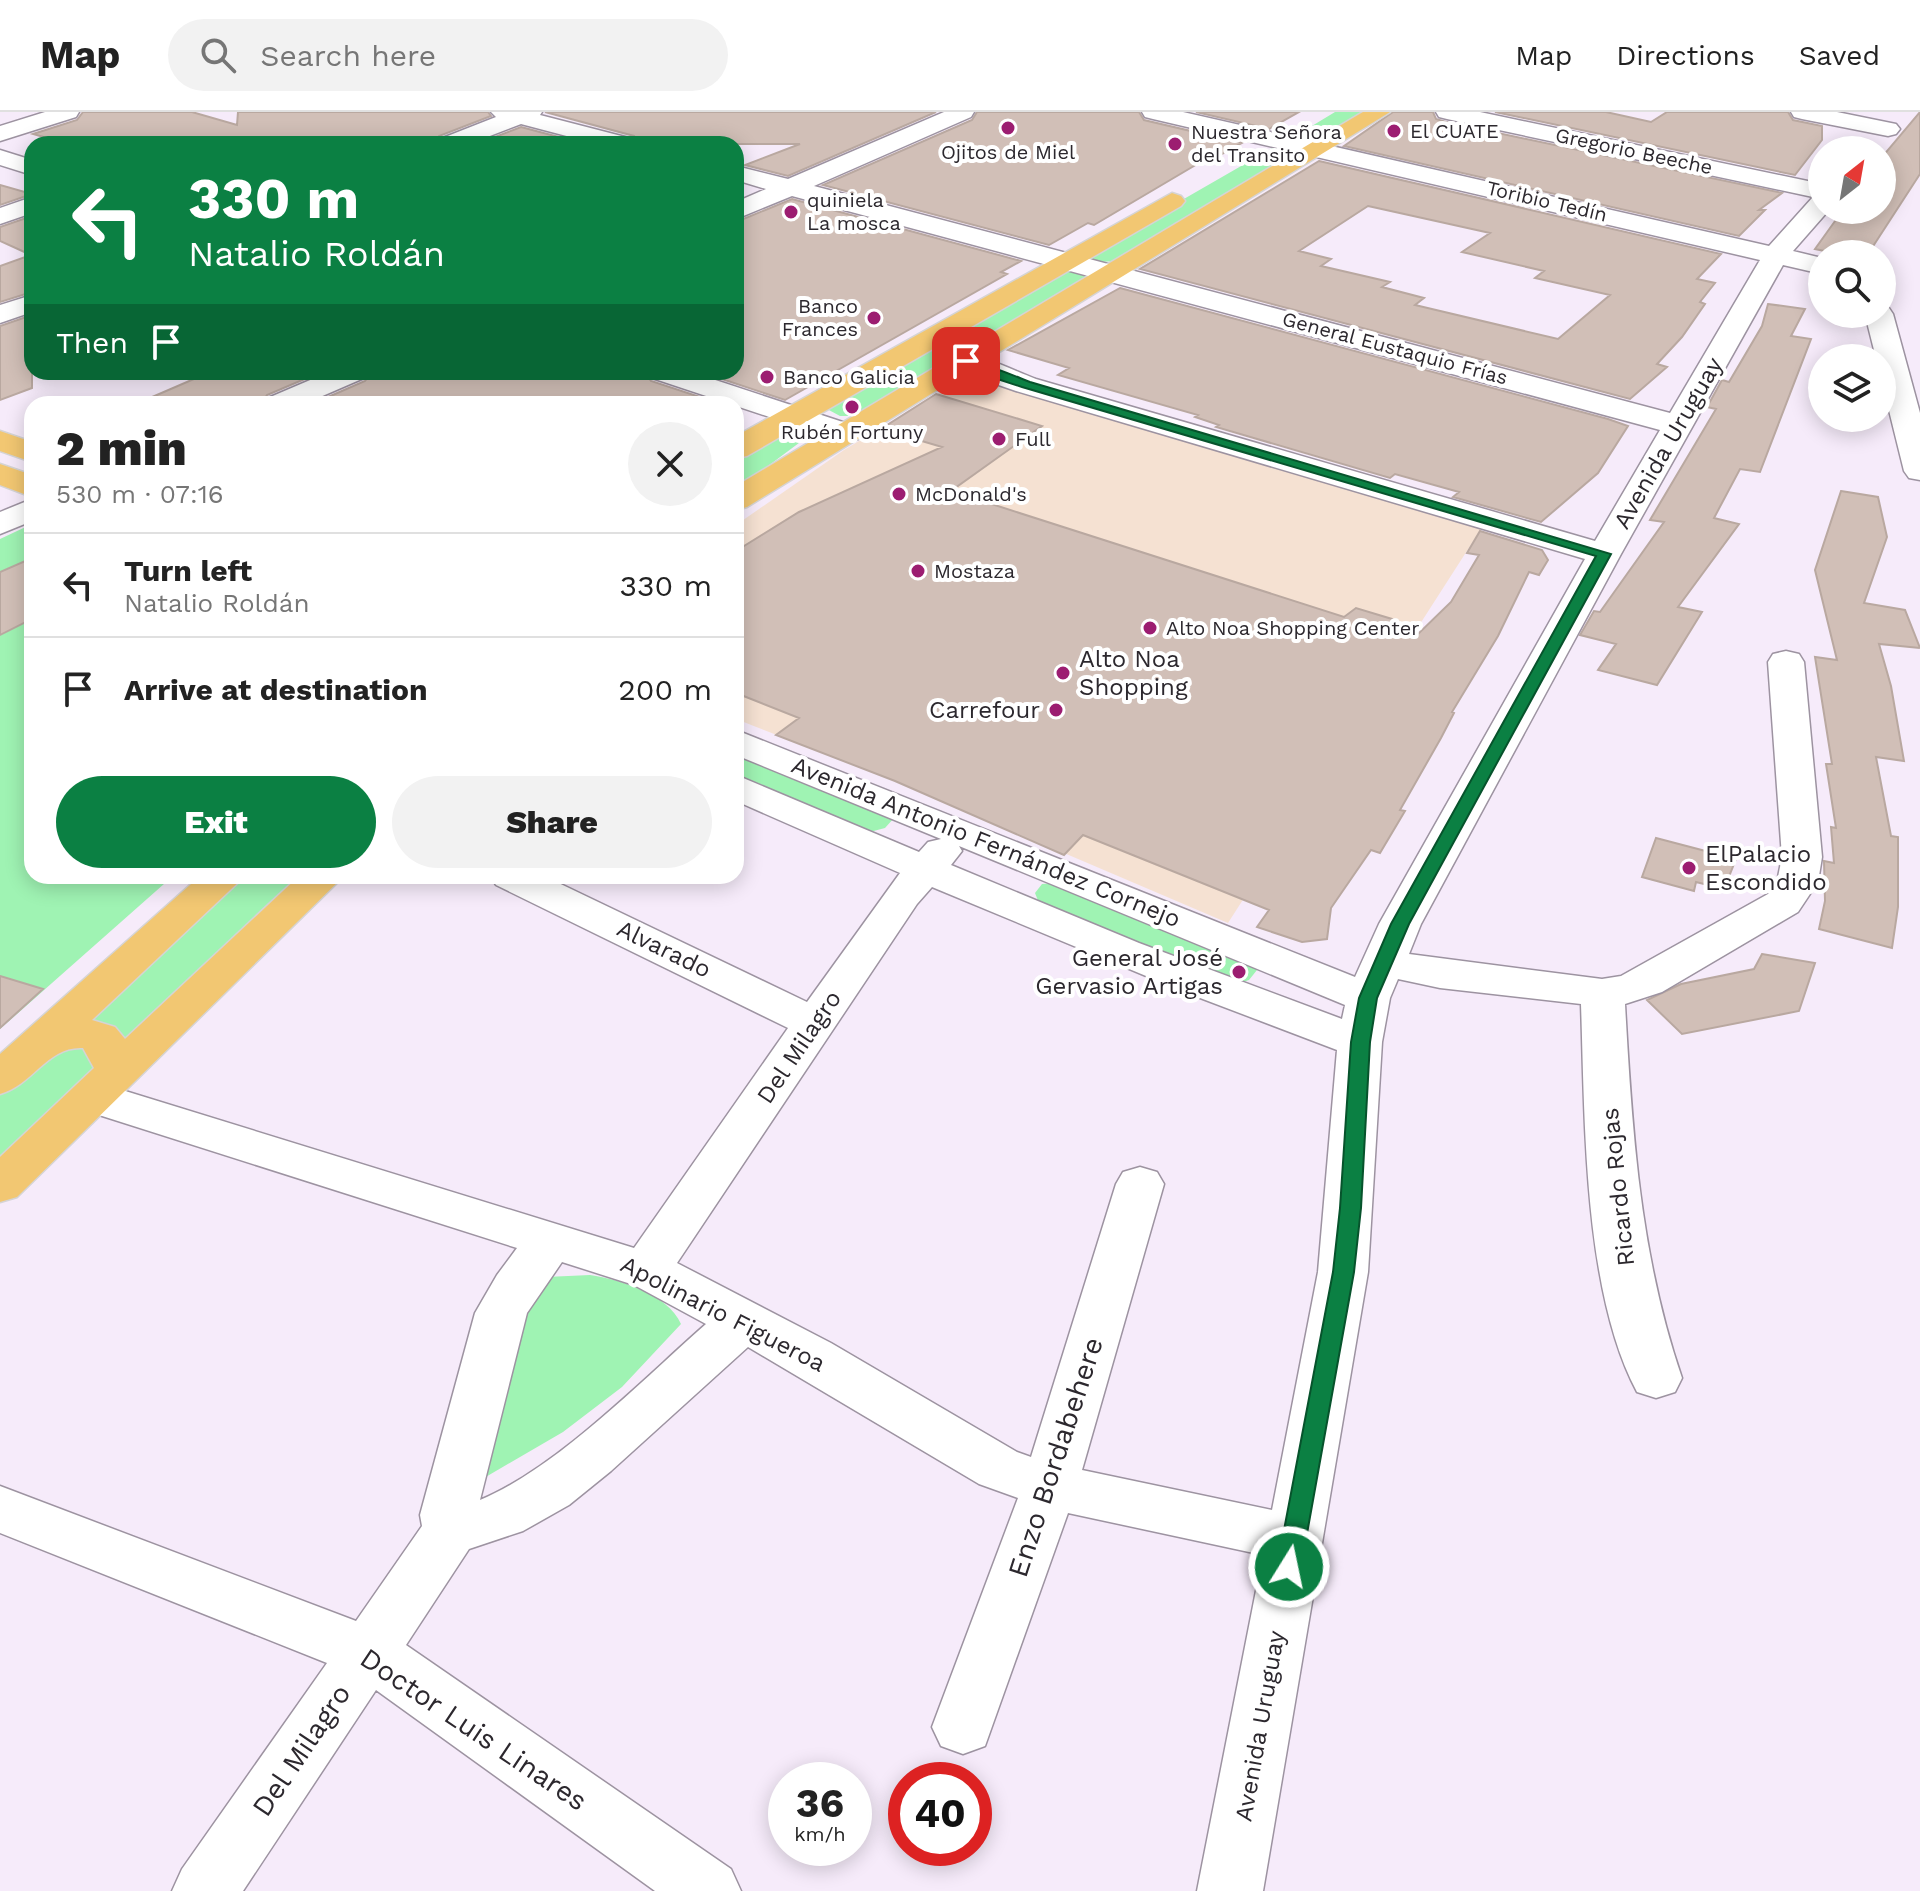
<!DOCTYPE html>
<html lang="en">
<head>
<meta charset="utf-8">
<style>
	body { margin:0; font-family:"Work Sans",sans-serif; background:#f2f2f2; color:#222; height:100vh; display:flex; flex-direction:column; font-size:30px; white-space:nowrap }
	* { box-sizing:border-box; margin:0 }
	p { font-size:26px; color:#767676 }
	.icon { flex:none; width:44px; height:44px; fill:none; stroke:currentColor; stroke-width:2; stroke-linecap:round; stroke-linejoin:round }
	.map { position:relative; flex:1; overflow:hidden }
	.sheet { position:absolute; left:24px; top:284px; width:720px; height:488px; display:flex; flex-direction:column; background:#fff; border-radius:24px; box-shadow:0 4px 20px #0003 }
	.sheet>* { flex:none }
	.hud { position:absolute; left:24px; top:24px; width:720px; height:244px; border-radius:24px; box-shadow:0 4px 20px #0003; background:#0b8043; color:#fff; overflow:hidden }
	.needle { width:52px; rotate:31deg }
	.fabs { position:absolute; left:1808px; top:24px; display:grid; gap:16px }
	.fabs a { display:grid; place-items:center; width:88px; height:88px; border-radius:50%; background:#fff; box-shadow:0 4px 20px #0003; font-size:40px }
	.speed { position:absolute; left:768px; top:1650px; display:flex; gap:16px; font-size:40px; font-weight:700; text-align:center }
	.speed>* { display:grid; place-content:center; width:104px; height:104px; border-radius:50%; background:#fff; box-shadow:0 4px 20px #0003; line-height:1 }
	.speed small { font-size:20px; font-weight:400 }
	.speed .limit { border:12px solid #d22; background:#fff; color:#111 }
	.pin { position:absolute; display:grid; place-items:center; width:68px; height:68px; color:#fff; margin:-34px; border-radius:16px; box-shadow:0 4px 12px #0006 }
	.me { position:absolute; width:88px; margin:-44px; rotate:10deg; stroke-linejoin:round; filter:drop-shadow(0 0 6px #0008) }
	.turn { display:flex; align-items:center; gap:28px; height:168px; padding:0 32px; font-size:36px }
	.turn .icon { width:104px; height:104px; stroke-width:2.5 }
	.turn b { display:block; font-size:56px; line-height:68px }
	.then { display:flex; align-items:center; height:76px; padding:0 32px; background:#0003; gap:16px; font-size:30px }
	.round { display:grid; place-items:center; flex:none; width:84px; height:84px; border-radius:42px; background:#f2f2f2 }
	.overview { display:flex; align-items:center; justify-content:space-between; height:136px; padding:0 32px }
	h1 { font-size:48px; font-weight:800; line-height:60px }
	.primary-button { display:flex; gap:16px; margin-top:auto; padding:16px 32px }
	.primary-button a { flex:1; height:92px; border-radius:48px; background:#0b8043; color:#fff; font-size:32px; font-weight:800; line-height:92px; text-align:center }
	.primary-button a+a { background:#f2f2f2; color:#222 }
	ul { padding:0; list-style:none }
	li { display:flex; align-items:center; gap:24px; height:104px; padding:0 32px; border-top:2px solid #e0e0e0 }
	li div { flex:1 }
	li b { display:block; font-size:30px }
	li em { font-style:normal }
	header { display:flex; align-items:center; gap:48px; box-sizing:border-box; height:112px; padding:0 40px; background:#fff; border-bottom:2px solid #e0e0e0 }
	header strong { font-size:38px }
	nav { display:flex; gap:44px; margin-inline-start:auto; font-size:28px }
	.search { width:560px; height:72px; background:#f2f2f2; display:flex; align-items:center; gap:20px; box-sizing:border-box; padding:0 28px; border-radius:44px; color:#767676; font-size:30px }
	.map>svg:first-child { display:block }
	.commercial { fill:#f5e1d2 }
	.green { fill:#9ff3b3 }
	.building { fill:#d1bfb7; stroke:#b9a8a0; stroke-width:2; fill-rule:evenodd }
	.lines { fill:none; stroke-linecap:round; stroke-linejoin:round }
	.minor-casing { stroke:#9d93a1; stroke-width:3 }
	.major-casing { stroke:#d5d4d5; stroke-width:3 }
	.minor { fill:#fff; fill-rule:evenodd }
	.major { fill:#f2c772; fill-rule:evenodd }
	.route { fill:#0b8043; stroke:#07532c; stroke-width:2 }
	.poi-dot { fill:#9c1d71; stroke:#fff; stroke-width:3 }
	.labels { text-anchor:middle; stroke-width:8; stroke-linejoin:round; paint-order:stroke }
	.far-poi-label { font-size:20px; fill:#2c282e; stroke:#fff; text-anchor:start }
	.far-street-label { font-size:20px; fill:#2c282e; stroke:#fff }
	.street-label { font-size:24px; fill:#2c282e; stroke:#fff }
	.poi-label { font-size:24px; fill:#2c282e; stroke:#fff; text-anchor:start }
	.near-street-label { font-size:28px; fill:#2c282e; stroke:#fff }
</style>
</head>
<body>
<header>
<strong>Map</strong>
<div class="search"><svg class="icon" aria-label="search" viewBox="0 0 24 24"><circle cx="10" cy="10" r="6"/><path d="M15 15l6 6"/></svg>Search here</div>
<nav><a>Map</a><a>Directions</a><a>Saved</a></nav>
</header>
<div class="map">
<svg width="1920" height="1779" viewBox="0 0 1920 1779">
	<rect width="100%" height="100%" fill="#f6ebfa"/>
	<!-- commercial -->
	<path class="commercial" d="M979,268L1481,417L1228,811L895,669L736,607V413L844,338L959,269Z"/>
	<!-- green -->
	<path class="green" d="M1335,0H1369L1314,29L1297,26V23Z
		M1274,35L1297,40L1119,149L1097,150L1090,146V141Z
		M1069,159L1086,163L1085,168L981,231L965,224L951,223L1058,161Z
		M947,230L968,237L863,304H840L827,297L937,231Z
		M798,316L811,318V322L736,378V347L776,324Z
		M32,412V764H173L0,917V427Z
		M736,635L894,706L885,716L866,721L736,666Z
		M245,764H305L126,935C124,911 100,913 81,916Z
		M1057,771L1251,850L1257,858L1249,868L1234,873L1039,791L1035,781L1042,772Z
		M71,933L89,934L102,954L0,1051V983L45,942Z
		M590,1163C621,1168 668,1182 681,1212L622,1275L563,1320L484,1366L516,1199L546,1165Z"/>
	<!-- building -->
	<path class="building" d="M83,0H192L237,13L238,0H488L491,4L439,24L433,32H68L33,22L77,8Z
		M545,0H936L788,64L745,53L800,32H640L634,24Z
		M977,0H1139L1144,8L1242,31L1204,52L1199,51L1094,113L1088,111L1049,133L823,73L972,8Z
		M1196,0H1299L1269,17Z
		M1393,0H1433L1436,7L1446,10L1782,81L1759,98H1765L1739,124L1344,34Z
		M1495,0H1606L1651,10L1667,0H1788L1793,8L1822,14V28L1795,63Z
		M1920,0V62L1868,142H1839L1815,137L1843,98H1882V45Z
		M521,15L585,32H477Z
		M1319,49L1721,142L1697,167L1715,171L1700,190L1705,192L1682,225L1657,252L1667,255L1630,287L1140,157ZM1368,94L1490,121L1462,140L1544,159L1535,166L1610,183L1558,227L1415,193L1424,186L1382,175L1390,170L1321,154L1331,147L1299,139Z
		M0,73L32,82L0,93Z
		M792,87L1021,149L1001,160L1007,162L785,288L701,260H736V110Z
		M32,104V180L0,190V154L31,143L0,129V115Z
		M1120,176L1608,307L1628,314L1598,361L1541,410L1453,385L1459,380L1395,362L1390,366L1216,315L1219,313L1195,305L1198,303L1058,263L1069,256L1008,238Z
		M1768,192L1805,197L1791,224L1811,227L1760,360L1740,357L1714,406L1739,412L1678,495L1702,500L1657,573L1598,558L1616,532L1580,523L1594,499L1600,500L1664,410L1650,408L1716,297L1707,295L1722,268L1729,270L1762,214Z
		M32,203V276L0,288V214Z
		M210,260H321L267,283L261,292H136Z
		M372,260H644L651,269L721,292H328L319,289L365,269Z
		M936,282L1042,314L951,379L1344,505L1356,496L1392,507L1414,526L1451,490L1479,443L1467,441L1480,419L1542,438L1548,448L1539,463L1529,460L1498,524L1452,600L1454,601L1441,626L1400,698L1405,699L1380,741L1371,738L1331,796L1327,827L1302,830L1257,815L1269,798L1083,723L1064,743L895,669L776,623L799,606L736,581V439L799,400L942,335L881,317Z
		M1841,379L1878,385L1887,425L1864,491L1905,498L1920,536L1879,532L1891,574L1904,649L1876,645L1891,724L1898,725V795L1892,836L1819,817L1825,789L1824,749L1834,751L1831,715L1836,716L1826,652H1832L1815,545L1837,548L1815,458Z
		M32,446V507L0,523V460Z
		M1656,726L1736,747L1724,777L1696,770L1694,779L1642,765Z
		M1762,842L1815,851L1799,899L1682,922L1647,888L1681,872L1754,857Z
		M0,864L43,877L0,916Z"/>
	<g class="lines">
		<!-- minor casing -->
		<g class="minor-casing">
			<path id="minor" d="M45,0H79L76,5L0,29V14Z
				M491,0H542L540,3L633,27L637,32H597L521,12L469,32H436L440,27L496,5Z
				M944,0H974L971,5L814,74L1670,301L1760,148L1153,7L1145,5L1142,0H1183L1769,134L1813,85L1447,7L1439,5L1436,0H1480L1822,72V98H1829L1793,139L1822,146V162L1783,153L1621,442L1421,812L1409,842L1602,867L1621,864L1768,782L1777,770L1782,745L1768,550L1773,542L1786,539L1799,542L1804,550L1822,745L1818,770L1798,800L1662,880L1625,892C1632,1020 1640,1144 1682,1266L1675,1280L1656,1286L1637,1280C1583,1179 1585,1006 1581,892L1440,876L1398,867L1390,886L1382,930L1368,1160L1263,1779H1197L1263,1443L1068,1401L985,1634L963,1642L941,1634L932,1615L1018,1386L979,1372L748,1235L611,1359L569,1393L523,1419L469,1437L406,1533L731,1757L741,1779H655L376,1578L243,1779H172L182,1757L327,1551L0,1421V1374L356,1509L422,1414L420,1403L475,1201L497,1163L517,1136L77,996L70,985L77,974L93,969L109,974L634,1136L788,916L496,773L490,764H544L807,890L900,761L736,689V663L919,740L928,730L941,727L736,643V618L1355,865L1379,812L1585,447L1016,279L964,261L952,249L956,243C975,238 1016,260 1036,267L1595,429L1660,318L792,84L736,107V90L766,77L736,68V54L788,67ZM959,734L1345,893L1342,907L1139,831L951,753L962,739ZM932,775L1187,881L1337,938L1318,1160L1272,1398L1082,1358L1164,1072L1157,1060L1140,1055L1123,1060L1116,1072L1031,1345L1017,1340L831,1231L677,1151L917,792ZM562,1150L634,1173L706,1212C642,1268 557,1356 480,1388L527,1201Z
				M1791,0H1837L1896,12L1900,17L1896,22L1888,24L1802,7L1794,5Z
				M0,38L32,48V63L0,53Z
				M32,85V101L0,112V96Z
				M32,183V200L0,211V193Z
				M1882,194L1889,196L1893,202L1920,301V368L1909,366L1904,359L1882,270V246H1876L1865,202H1882Z
				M329,260H369L364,266L304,292H264L268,286Z
				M647,260H691L858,315L862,321L858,327L847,330L836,327L652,266Z
				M32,387V409L0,422V400Z"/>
		</g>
		<!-- major casing -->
		<g class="major-casing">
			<path id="major" d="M1363,0H1390L747,395L736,398V374Z
				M1172,81L1181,84L1185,89L1181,94L747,344L736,346V324Z
				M0,319L32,330V350L0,339Z
				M0,352L32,363V385L0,373Z
				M200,764H245L92,908L115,915L125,927L299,764H344L17,1085L0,1090V1045L94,956L83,936C47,934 33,973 0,982V942Z"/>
		</g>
		<!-- minor -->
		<use href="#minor" class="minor"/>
		<!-- major -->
		<use href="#major" class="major"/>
	</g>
	<!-- route -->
	<path class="route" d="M962,247C972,246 1017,265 1030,270L1611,442L1409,812L1377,886L1370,930L1361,1096L1354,1160L1301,1455L1297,1462L1289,1465L1280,1462L1277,1455L1333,1160L1340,1096L1351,930L1359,886L1391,812L1596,444L1022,275L970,258L962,252Z"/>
	<!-- markers -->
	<g class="poi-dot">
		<circle cx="1008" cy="16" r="8"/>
		<circle cx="1394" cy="19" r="8"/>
		<circle cx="1175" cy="32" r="8"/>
		<circle cx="791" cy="100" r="8"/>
		<circle cx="874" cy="206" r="8"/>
		<circle cx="767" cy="265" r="8"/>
		<circle cx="852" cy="295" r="8"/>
		<circle cx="999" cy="327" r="8"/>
		<circle cx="899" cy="382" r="8"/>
		<circle cx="918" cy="459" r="8"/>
		<circle cx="1150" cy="516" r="8"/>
		<circle cx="1063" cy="561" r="8"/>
		<circle cx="1056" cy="598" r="8"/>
		<circle cx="1689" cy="756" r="8"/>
		<circle cx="1239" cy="860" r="8"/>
	</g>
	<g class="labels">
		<!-- far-poi labels -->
		<g class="far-poi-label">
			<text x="1410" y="26">El CUATE</text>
			<text x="1191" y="27">Nuestra Señora<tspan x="1191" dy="23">del Transito</tspan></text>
			<text x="1008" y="47" text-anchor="middle">Ojitos de Miel</text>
			<text x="807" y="95">quiniela<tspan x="807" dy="23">La mosca</tspan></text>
			<text x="858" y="201" text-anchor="end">Banco<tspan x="858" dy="23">Frances</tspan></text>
			<text x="783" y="272">Banco Galicia</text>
			<text x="852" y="327" text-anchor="middle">Rubén Fortuny</text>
			<text x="1015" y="334">Full</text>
			<text x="915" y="389">McDonald's</text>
			<text x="934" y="466">Mostaza</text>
			<text x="1166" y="523">Alto Noa Shopping Center</text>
		</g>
		<!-- far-street labels -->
		<g class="far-street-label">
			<text transform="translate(1634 39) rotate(12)" y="7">Gregorio Beeche</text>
			<text transform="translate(1547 89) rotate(13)" y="7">Toribio Tedín</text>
			<text transform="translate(1395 236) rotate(15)" y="7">General Eustaquio Frías</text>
		</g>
		<!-- street labels -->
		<g class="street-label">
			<text transform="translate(1668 331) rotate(-60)" y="8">Avenida Uruguay</text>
			<text transform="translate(986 730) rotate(22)" y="8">Avenida Antonio Fernández Cornejo</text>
			<text transform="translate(664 837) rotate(26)" y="8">Alvarado</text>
			<text transform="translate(799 935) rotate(-56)" y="8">Del Milagro</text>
			<text transform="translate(1618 1075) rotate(-96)" y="8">Ricardo Rojas</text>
			<text transform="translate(723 1202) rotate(27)" y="8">Apolinario Figueroa</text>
			<text transform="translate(1260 1614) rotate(-80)" y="8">Avenida Uruguay</text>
		</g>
		<!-- poi labels -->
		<g class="poi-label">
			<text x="1079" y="555">Alto Noa<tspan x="1079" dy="28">Shopping</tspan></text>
			<text x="1040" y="606" text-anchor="end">Carrefour</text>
			<text x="1705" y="750">ElPalacio<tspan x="1705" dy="28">Escondido</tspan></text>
			<text x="1223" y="854" text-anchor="end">General José<tspan x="1223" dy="28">Gervasio Artigas</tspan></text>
		</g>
		<!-- near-street labels -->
		<g class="near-street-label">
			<text transform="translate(1055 1345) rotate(-72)" y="10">Enzo Bordabehere</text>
			<text transform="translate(474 1617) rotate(34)" y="10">Doctor Luis Linares</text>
			<text transform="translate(301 1638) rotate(-56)" y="10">Del Milagro</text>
		</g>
	</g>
</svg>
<div class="fabs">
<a><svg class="needle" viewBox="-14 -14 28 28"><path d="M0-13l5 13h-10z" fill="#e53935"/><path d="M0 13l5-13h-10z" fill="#767676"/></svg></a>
<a><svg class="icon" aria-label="search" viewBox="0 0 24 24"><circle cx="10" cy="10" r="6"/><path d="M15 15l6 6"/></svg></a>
<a><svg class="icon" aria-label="layers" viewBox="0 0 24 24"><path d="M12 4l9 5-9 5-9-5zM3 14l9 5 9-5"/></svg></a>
</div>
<div class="speed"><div>36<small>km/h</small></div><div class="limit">40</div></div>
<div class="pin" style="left:966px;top:249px;background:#d93025"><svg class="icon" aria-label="arrive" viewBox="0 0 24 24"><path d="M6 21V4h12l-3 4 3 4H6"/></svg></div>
<svg class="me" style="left:1289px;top:1455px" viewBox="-20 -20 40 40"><circle r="17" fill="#0b8043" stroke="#fff" stroke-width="3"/><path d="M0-11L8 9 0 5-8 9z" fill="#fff"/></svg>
<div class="hud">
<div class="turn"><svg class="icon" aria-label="left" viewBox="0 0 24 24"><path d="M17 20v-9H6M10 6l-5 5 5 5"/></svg><div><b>330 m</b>Natalio Roldán</div></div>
<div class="then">Then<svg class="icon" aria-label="arrive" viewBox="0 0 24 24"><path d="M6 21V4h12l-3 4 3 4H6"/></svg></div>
</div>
<section class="sheet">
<div class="overview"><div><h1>2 min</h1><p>530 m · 07:16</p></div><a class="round"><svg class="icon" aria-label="close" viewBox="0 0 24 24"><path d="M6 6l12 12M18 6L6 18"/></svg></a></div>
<ul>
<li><svg class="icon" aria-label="left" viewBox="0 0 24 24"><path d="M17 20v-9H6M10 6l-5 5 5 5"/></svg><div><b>Turn left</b><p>Natalio Roldán</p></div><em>330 m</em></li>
<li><svg class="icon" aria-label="arrive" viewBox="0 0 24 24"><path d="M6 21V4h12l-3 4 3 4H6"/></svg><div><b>Arrive at destination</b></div><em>200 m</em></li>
</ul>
<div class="primary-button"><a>Exit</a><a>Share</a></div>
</section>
</div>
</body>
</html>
